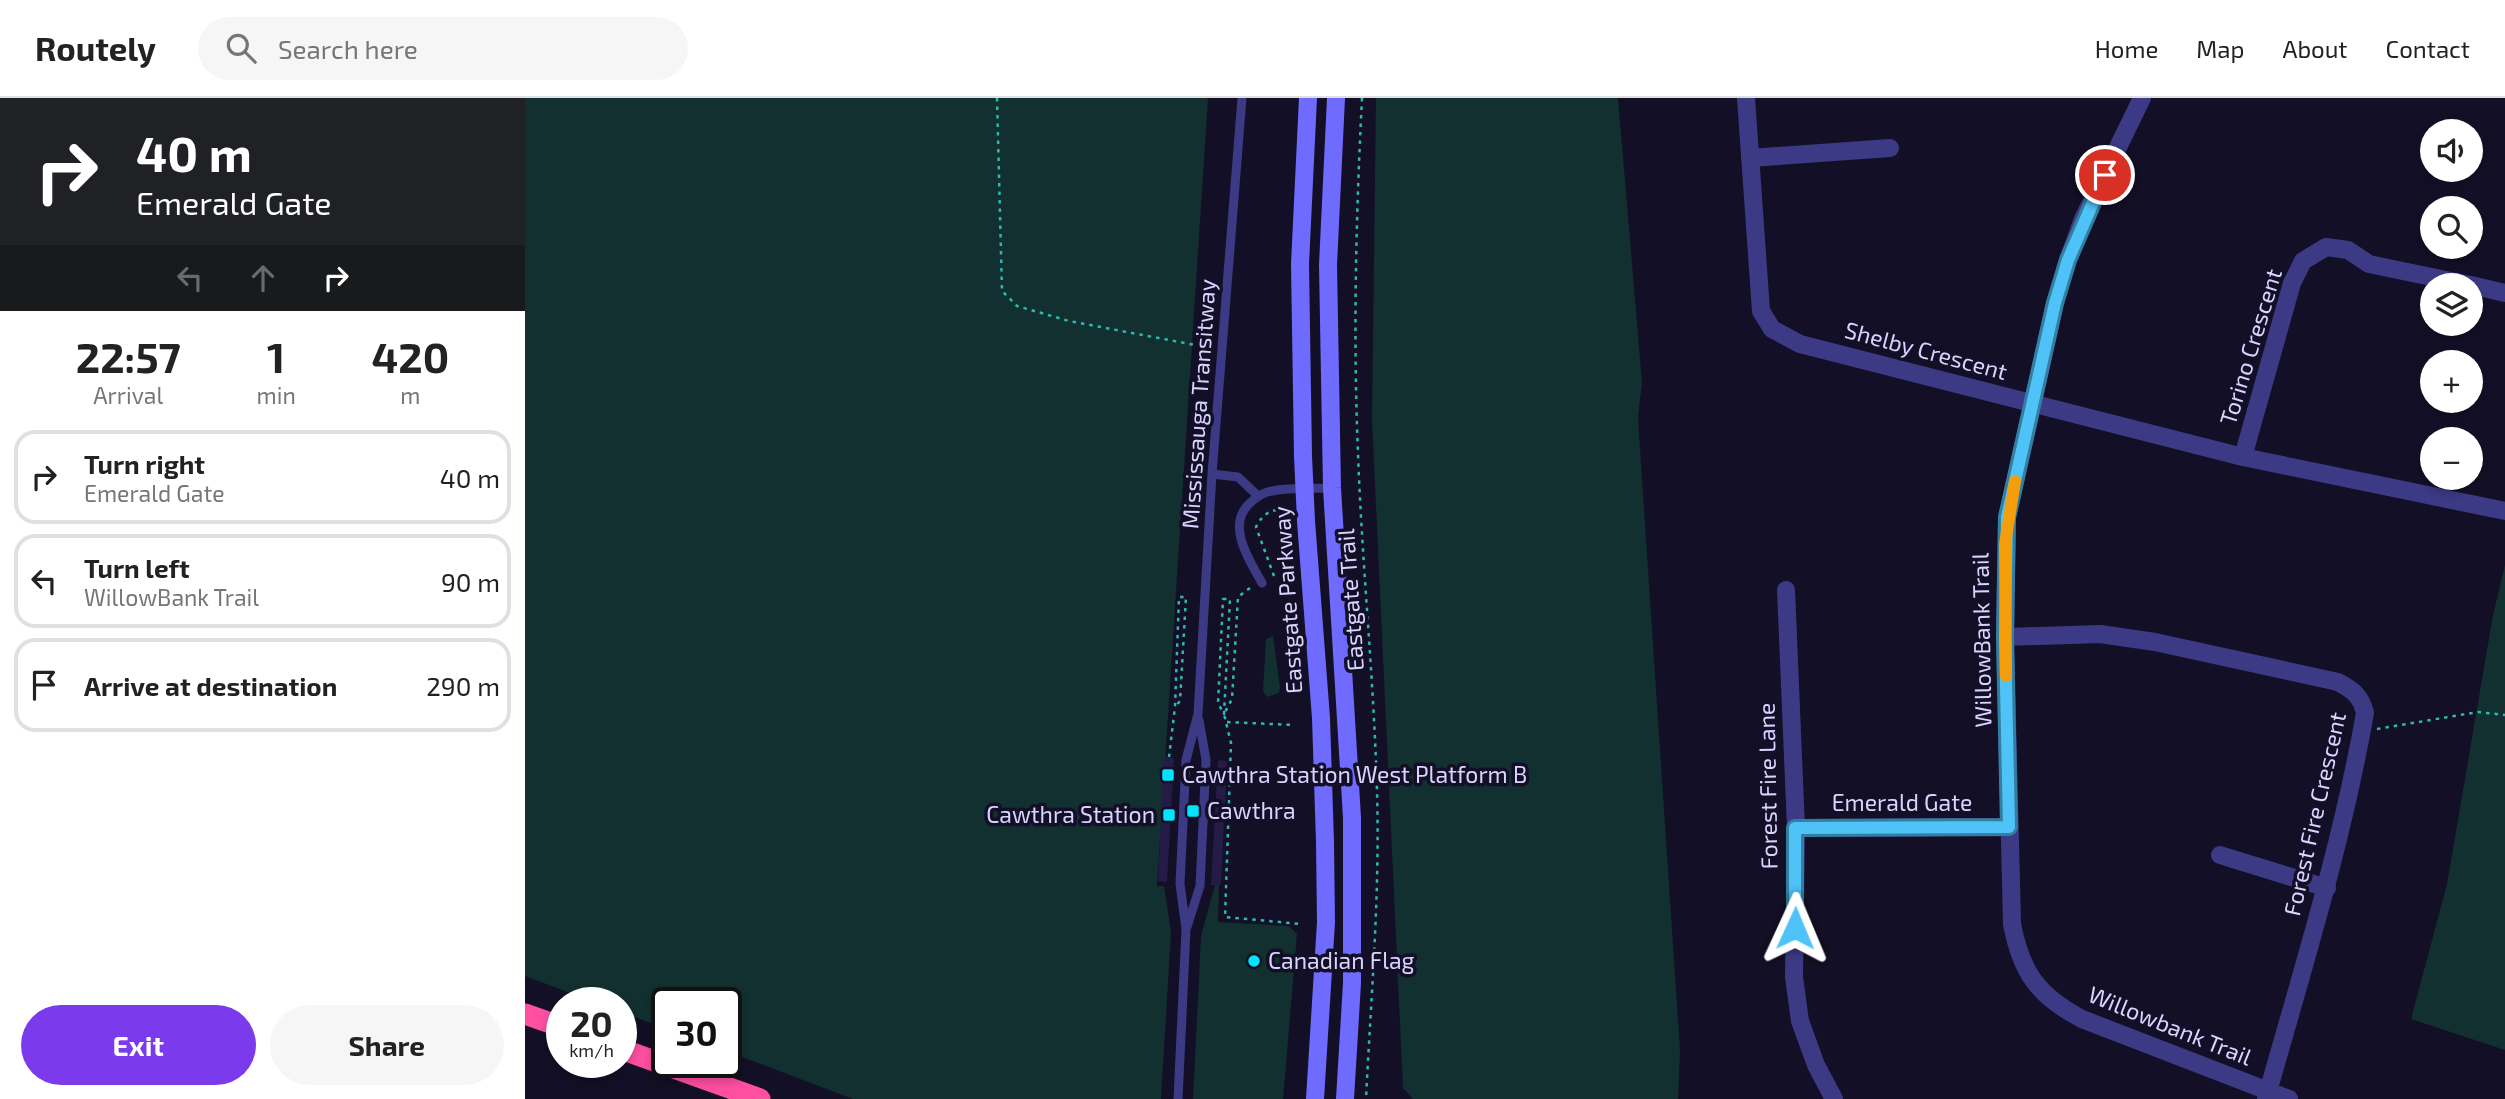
<!DOCTYPE html>
<html lang="en">
<head>
<meta charset="utf-8">
<style>
	body { margin:0; font-family:"Exo 2",sans-serif; background:#f6f6f6; color:#222; height:100vh; display:flex; flex-direction:column; font-size:26px; white-space:nowrap }
	* { box-sizing:border-box; margin:0 }
	p { font-size:23px; color:#767676 }
	.icon { flex:none; width:38px; height:38px; fill:none; stroke:currentColor; stroke-width:2; stroke-linecap:round; stroke-linejoin:round }
	.map { position:relative; flex:1; overflow:hidden }
	.details { display:flex; flex-direction:column; background:#fff; width:525px }
	.details>* { flex:none }
	.guide { background:#202124; color:#fff; overflow:hidden }
	.tools { position:absolute; left:1895px; top:21px; display:grid; gap:14px }
	.tools a { display:grid; place-items:center; width:63px; height:63px; border-radius:50%; background:#fff; box-shadow:0 4px 10px #0003; font-size:35px }
	.speed { position:absolute; left:21px; top:889px; display:flex; gap:14px; font-size:35px; font-weight:700; text-align:center }
	.speed>* { display:grid; place-content:center; width:91px; height:91px; border-radius:50%; background:#fff; box-shadow:0 4px 10px #0003; line-height:1 }
	.speed small { font-size:18px; font-weight:400 }
	.speed .limit { border:4px solid #111; border-radius:10px; background:#fff; color:#111 }
	.pin { position:absolute; display:grid; place-items:center; width:60px; height:60px; color:#fff; margin:-30px; border:4px solid #fff; border-radius:50%; box-shadow:0 2px 7px #0007 }
	.me { position:absolute; width:77px; margin:-38px; rotate:1deg; stroke-linejoin:round; filter:drop-shadow(0 0 5px #0008) }
	.turn { display:flex; align-items:center; gap:24px; height:147px; padding:0 21px; font-size:32px }
	.turn .icon { width:91px; height:91px; stroke-width:2.5 }
	.turn b { display:block; font-size:49px; line-height:60px }
	.lanes { display:flex; align-items:center; height:66px; padding:0 21px; background:#0003; justify-content:center; gap:35px; direction:ltr }
	.lanes .off { opacity:.35 }
	.eta { display:flex; justify-content:space-evenly; align-items:center; height:119px; text-align:center }
	.eta b { font-size:42px; font-weight:700; line-height:49px }
	.action { display:flex; gap:14px; margin-top:auto; padding:14px 21px }
	.action a { flex:1; height:80px; border-radius:42px; background:#7c3aed; color:#fff; font-size:28px; font-weight:700; line-height:80px; text-align:center }
	.action a+a { background:#f6f6f6; color:#222 }
	ul { padding:0; list-style:none }
	li { display:flex; align-items:center; gap:21px; height:94px; margin:0 14px 10px; padding:0 7px; border:4px solid #e0e0e0; border-radius:21px }
	li div { flex:1 }
	li b { display:block; font-size:26px }
	li em { font-style:normal }
	header { display:flex; align-items:center; gap:42px; box-sizing:border-box; height:98px; padding:0 35px; background:#fff; border-bottom:2px solid #e0e0e0 }
	header strong { font-size:33px }
	nav { display:flex; gap:38px; margin-inline-start:auto; font-size:24px }
	.search { width:490px; height:63px; background:#f6f6f6; display:flex; align-items:center; gap:18px; box-sizing:border-box; padding:0 24px; border-radius:38px; color:#767676; font-size:26px }
	main { display:flex; flex:1; min-height:0 }
	.map>svg:first-child { display:block }
	.green { fill:#12302f }
	.building { fill:#241b47 }
	.lines { fill:none; stroke-linecap:round; stroke-linejoin:round }
	.path { stroke:#2fb8b0; stroke-width:2.5; stroke-dasharray:3.5 5; stroke-linecap:butt }
	.service { stroke:#3d3a85; stroke-width:9 }
	.minor { stroke:#3d3a85; stroke-width:18 }
	.secondary { stroke:#6f6bff; stroke-width:18 }
	.motorway { stroke:#ff4fa3; stroke-width:21 }
	.route-casing { stroke:#337fa1; stroke-width:18 }
	.route { stroke:#4fc3f7; stroke-width:12 }
	.slow { stroke:#f59e0b; stroke-width:12 }
	.poi-dot { fill:#00e5ff; stroke:#130f26; stroke-width:2.5 }
	.labels { text-anchor:middle; stroke-width:7; stroke-linejoin:round; paint-order:stroke }
	.street-label { font-size:23px; fill:#d9d4ff; stroke:#130f26 }
	.poi-label { font-size:23px; fill:#d9d4ff; stroke:#130f26; text-anchor:start }
</style>
</head>
<body>
<header>
<strong>Routely</strong>
<div class="search"><svg class="icon" aria-label="search" viewBox="0 0 24 24"><circle cx="10" cy="10" r="6"/><path d="M15 15l6 6"/></svg>Search here</div>
<nav><a>Home</a><a>Map</a><a>About</a><a>Contact</a></nav>
</header>
<main>
<section class="details">
<div class="guide">
<div class="turn"><svg class="icon" aria-label="right" viewBox="0 0 24 24"><path d="M7 20v-9h11M14 6l5 5-5 5"/></svg><div><b>40 m</b>Emerald Gate</div></div>
<div class="lanes"><svg class="icon off" aria-label="left" viewBox="0 0 24 24"><path d="M17 20v-9H6M10 6l-5 5 5 5"/></svg><svg class="icon off" aria-label="ahead" viewBox="0 0 24 24"><path d="M12 20V5M6 11l6-6 6 6"/></svg><svg class="icon" aria-label="right" viewBox="0 0 24 24"><path d="M7 20v-9h11M14 6l5 5-5 5"/></svg></div>
</div>
<div class="eta">
<div><b>22:57</b><p>Arrival</p></div>
<div><b>1</b><p>min</p></div>
<div><b>420</b><p>m</p></div>
</div>
<ul>
<li><svg class="icon" aria-label="right" viewBox="0 0 24 24"><path d="M7 20v-9h11M14 6l5 5-5 5"/></svg><div><b>Turn right</b><p>Emerald Gate</p></div><em>40 m</em></li>
<li><svg class="icon" aria-label="left" viewBox="0 0 24 24"><path d="M17 20v-9H6M10 6l-5 5 5 5"/></svg><div><b>Turn left</b><p>WillowBank Trail</p></div><em>90 m</em></li>
<li><svg class="icon" aria-label="arrive" viewBox="0 0 24 24"><path d="M6 21V4h12l-3 4 3 4H6"/></svg><div><b>Arrive at destination</b></div><em>290 m</em></li>
</ul>
<div class="action"><a>Exit</a><a>Share</a></div>
</section>
<div class="map">
<svg width="1980" height="1001" viewBox="0 0 1980 1001">
	<rect width="100%" height="100%" fill="#130f26"/>
	<!-- green -->
	<path class="green" d="M0,0H683L632,788H639L646,834L636,1001H328L201,953V905H142V931L96,914V905H72L0,878Z
		M851,0H1093L1117,284L1113,320L1155,952L1153,1001H888L878,990L847,322Z
		M1980,467V952L1886,921L1922,786L1968,517Z
		M748,538L755,589L754,595L742,599L738,593L741,541Z
		M690,787H694L693,824L764,828L772,836L758,1001H668L676,838Z"/>
	<!-- building -->
	<path class="building" d="M639,659L649,660L642,784L633,783Z
		M693,662L702,663L696,787H686Z"/>
	<g class="lines">
		<!-- path -->
		<path class="path" d="M472,0L477,193L492,208L544,223L686,250
			M837,0C831,118 828,237 833,355C837,468 849,581 852,694C855,797 846,898 841,1001
			M749,478L731,429C738,415 750,407 764,416
			M725,490L713,499L707,601L699,616L706,645L700,819L776,826
			M698,501H705L699,616L693,605Z
			M702,624L769,627
			M1852,631L1953,614L1980,617
			M644,659L650,609L654,499H661L655,603L650,609"/>
		<!-- service -->
		<path class="service" d="M687,376L713,379L733,398
			M737,485C725,463 701,428 724,406C731,399 738,394 747,393C767,389 788,391 807,390
			M662,829L675,788L681,662L674,622
			M653,1001L661,831L655,786L661,662L673,616L687,376L717,0"/>
		<!-- minor -->
		<path class="minor" d="M1221,0L1236,213L1247,231L1275,246L1718,359L1980,413
			M1617,0L1558,121L1543,162L1530,205L1482,420L1480,539L1487,826C1496,874 1513,898 1557,921L1764,1001
			M1225,60L1365,50
			M1946,187L1980,195
			M1718,359L1767,185L1778,163L1801,149L1823,152L1844,166L1945,187
			M1261,492L1271,730L1269,879L1275,923L1291,967L1309,1001
			M1480,539L1575,536L1630,544L1813,584C1828,592 1836,598 1840,615C1817,746 1777,873 1741,1001
			M1271,730L1484,729
			M1695,757L1802,790"/>
		<!-- secondary -->
		<path class="secondary" d="M783,0L775,166L778,358L781,423L796,620L800,744L801,824L790,1001
			M811,0L803,167L807,390L827,720V885L820,1001"/>
		<!-- motorway -->
		<path class="motorway" d="M0,916L37,929
			M96,951L235,1001"/>
	</g>
	<g class="lines">
		<!-- route casing -->
		<g class="route-casing">
			<path id="route" d="M1270,830V730L1484,729L1480,539L1482,419L1530,205L1543,162L1580,77"/>
		</g>
		<!-- route -->
		<use href="#route" class="route"/>
		<!-- slow -->
		<path class="slow" d="M1481,578L1480,446L1490,383"/>
	</g>
	<!-- markers -->
	<g class="poi-dot">
		<rect x="636" y="670" width="14" height="14" rx="3.5"/>
		<rect x="661" y="706" width="14" height="14" rx="3.5"/>
		<rect x="637" y="710" width="14" height="14" rx="3.5"/>
		<circle cx="729" cy="863" r="7"/>
	</g>
	<g class="labels">
		<!-- street labels -->
		<g class="street-label">
			<text transform="translate(1726 249) rotate(-73)" y="8">Torino Crescent</text>
			<text transform="translate(1401 253) rotate(15)" y="8">Shelby Crescent</text>
			<text transform="translate(674 306) rotate(-86)" y="8">Mississauga Transitway</text>
			<text transform="translate(763 502) rotate(-94)" y="8">Eastgate Parkway</text>
			<text transform="translate(826 502) rotate(-94)" y="8">Eastgate Trail</text>
			<text transform="translate(1457 542) rotate(-91)" y="8">WillowBank Trail</text>
			<text transform="translate(1243 688) rotate(-91)" y="8">Forest Fire Lane</text>
			<text x="1377" y="713">Emerald Gate</text>
			<text transform="translate(1790 716) rotate(-77)" y="8">Forest Fire Crescent</text>
			<text transform="translate(1645 928) rotate(22)" y="8">Willowbank Trail</text>
		</g>
		<!-- poi labels -->
		<g class="poi-label">
			<text x="657" y="685">Cawthra Station West Platform B</text>
			<text x="682" y="721">Cawthra</text>
			<text x="630" y="725" text-anchor="end">Cawthra Station</text>
			<text x="743" y="871">Canadian Flag</text>
		</g>
	</g>
</svg>
<div class="tools">
<a><svg class="icon" aria-label="sound" viewBox="0 0 24 24"><path d="M4 9h4l5-4v14l-5-4H4zM17 9q2 3 0 6"/></svg></a>
<a><svg class="icon" aria-label="search" viewBox="0 0 24 24"><circle cx="10" cy="10" r="6"/><path d="M15 15l6 6"/></svg></a>
<a><svg class="icon" aria-label="layers" viewBox="0 0 24 24"><path d="M12 4l9 5-9 5-9-5zM3 14l9 5 9-5"/></svg></a>
<a>+</a>
<a>−</a>
</div>
<div class="speed"><div>20<small>km/h</small></div><div class="limit">30</div></div>
<div class="pin" style="left:1580px;top:77px;background:#d93025"><svg class="icon" aria-label="arrive" viewBox="0 0 24 24"><path d="M6 21V4h12l-3 4 3 4H6"/></svg></div>
<svg class="me" style="left:1270px;top:830px" viewBox="-20 -20 40 40"><path d="M0-17L14 15 0 8-14 15z" fill="#4fc3f7" stroke="#fff" stroke-width="4"/></svg>
</div>
</main>
</body>
</html>
